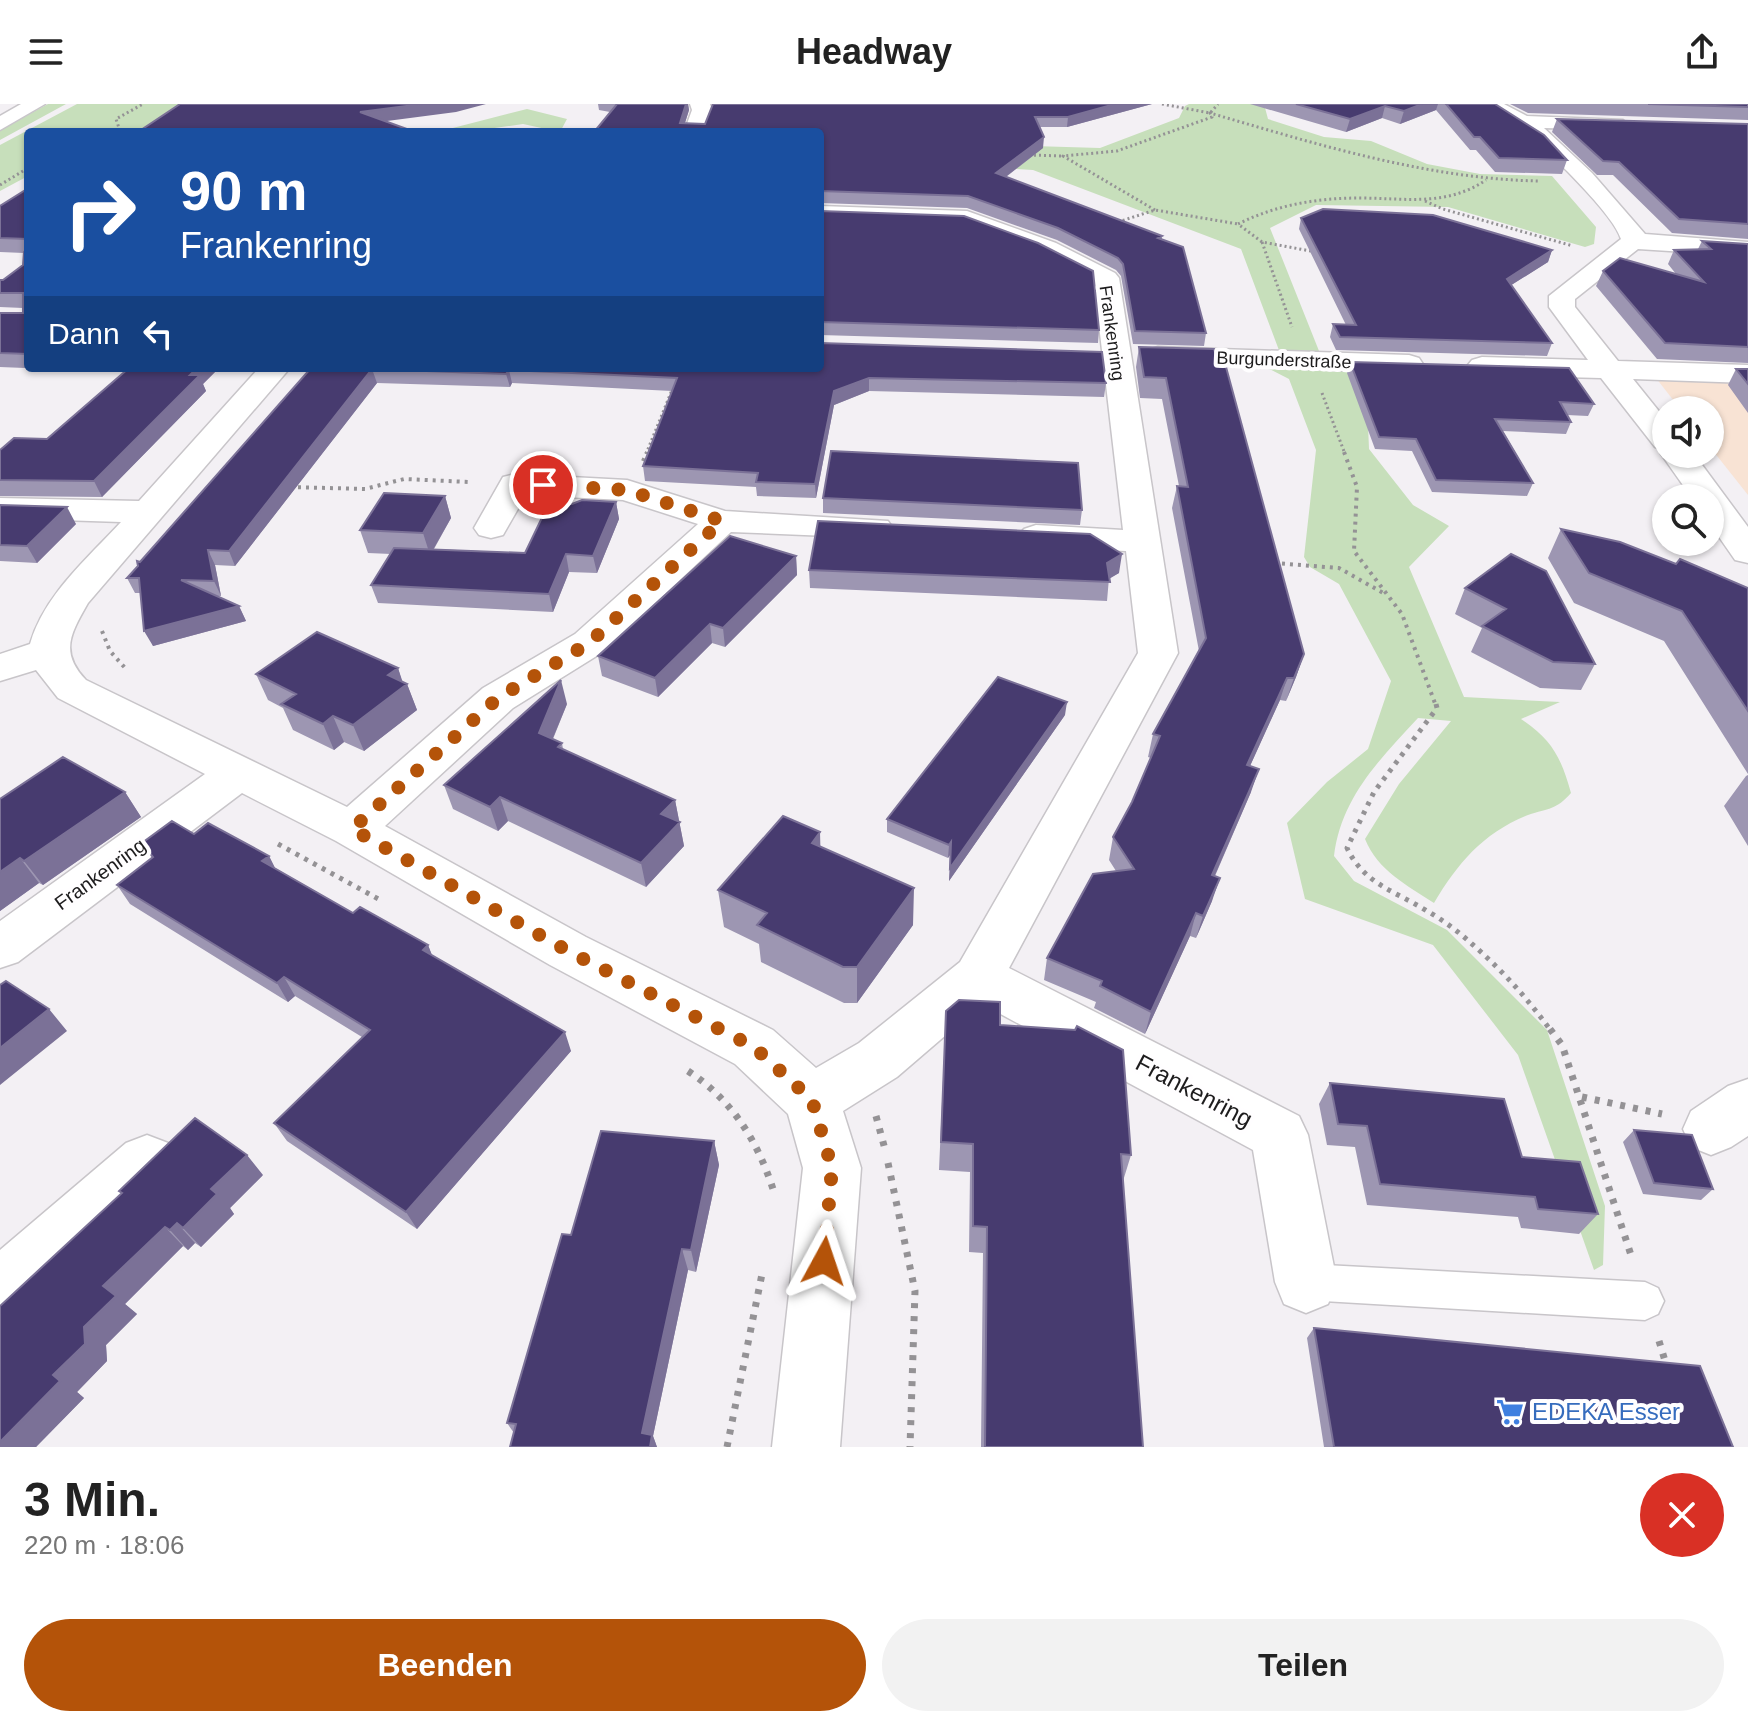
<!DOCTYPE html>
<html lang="de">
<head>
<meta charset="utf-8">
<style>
	body { margin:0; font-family:Arial,sans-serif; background:#f2f2f2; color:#222; height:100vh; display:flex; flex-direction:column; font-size:30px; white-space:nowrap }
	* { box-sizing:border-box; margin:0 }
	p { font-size:26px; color:#767676 }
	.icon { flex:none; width:44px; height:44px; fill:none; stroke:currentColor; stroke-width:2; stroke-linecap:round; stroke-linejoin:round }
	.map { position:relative; height:1343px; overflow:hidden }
	.details { display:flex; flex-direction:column; background:#fff; flex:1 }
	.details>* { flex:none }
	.guide { position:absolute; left:24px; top:24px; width:800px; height:244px; border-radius:8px; box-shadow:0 2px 6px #0004; background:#1a4fa0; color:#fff; overflow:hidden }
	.controls { position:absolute; left:1652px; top:292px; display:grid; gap:16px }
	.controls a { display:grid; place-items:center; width:72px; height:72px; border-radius:50%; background:#fff; box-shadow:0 2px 6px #0004; font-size:40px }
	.pin { position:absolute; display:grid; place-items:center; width:68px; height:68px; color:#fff; margin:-34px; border:4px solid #fff; border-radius:50%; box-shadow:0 2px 8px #0007 }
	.me { position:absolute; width:88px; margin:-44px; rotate:5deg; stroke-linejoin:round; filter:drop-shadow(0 0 6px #0008) }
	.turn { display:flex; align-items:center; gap:28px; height:168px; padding:0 24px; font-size:36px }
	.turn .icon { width:104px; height:104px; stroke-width:2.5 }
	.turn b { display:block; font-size:56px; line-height:68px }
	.then { display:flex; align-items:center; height:76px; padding:0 24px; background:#0003; gap:16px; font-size:30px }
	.round { display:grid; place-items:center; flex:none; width:84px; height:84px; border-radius:42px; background:#f2f2f2 }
	.summary { display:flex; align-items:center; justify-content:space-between; height:136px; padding:0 24px }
	h1 { font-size:48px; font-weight:700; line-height:60px }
	.primary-button { display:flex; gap:16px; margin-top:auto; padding:16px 24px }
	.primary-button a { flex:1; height:92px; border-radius:48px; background:#b45309; color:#fff; font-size:32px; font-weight:700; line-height:92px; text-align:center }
	.primary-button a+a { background:#f2f2f2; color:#222 }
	header { display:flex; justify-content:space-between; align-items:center; height:104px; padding:0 24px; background:#fff; font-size:36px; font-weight:700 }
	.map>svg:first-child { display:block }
	.education { fill:#f8e3d4 }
	.green { fill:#c7dfbb }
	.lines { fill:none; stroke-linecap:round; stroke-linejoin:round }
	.lane-casing { stroke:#c8c5c9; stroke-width:3 }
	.street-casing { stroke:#c8c5c9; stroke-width:3 }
	.secondary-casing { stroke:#c8c5c9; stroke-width:3 }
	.path-far3 { stroke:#949295; stroke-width:3; stroke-dasharray:2 3; stroke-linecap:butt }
	.path-far2 { stroke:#949295; stroke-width:4; stroke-dasharray:3 5; stroke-linecap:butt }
	.path-far1 { stroke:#949295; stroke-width:5; stroke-dasharray:4 6; stroke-linecap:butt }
	.path { stroke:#949295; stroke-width:7; stroke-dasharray:5 8; stroke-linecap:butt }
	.lane { fill:#fff; fill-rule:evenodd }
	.street { fill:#fff; fill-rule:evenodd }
	.secondary { fill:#fff; fill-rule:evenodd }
	.wall { fill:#9d96b2 }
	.shaded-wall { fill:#7b7197 }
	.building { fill:#473b6f; stroke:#7b7197; stroke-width:2 }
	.route { stroke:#b45309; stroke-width:14; stroke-dasharray:0 25.2 }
	.labels { text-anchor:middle; stroke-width:8; stroke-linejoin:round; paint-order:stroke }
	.far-street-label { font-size:18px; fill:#1d1c1d; stroke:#fffeff }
	.street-label { font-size:20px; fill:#1d1c1d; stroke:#fffeff }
	.near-street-label { font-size:24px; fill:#1d1c1d; stroke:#fffeff }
	.near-shop-label { font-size:24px; fill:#366cbe; stroke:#fffeff; text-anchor:start }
</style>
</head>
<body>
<header><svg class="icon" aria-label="menu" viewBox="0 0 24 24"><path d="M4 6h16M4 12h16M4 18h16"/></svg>Headway<svg class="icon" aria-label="share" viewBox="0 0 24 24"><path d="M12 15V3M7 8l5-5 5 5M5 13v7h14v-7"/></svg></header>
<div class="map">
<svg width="1748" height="1343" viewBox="0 0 1748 1343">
	<rect width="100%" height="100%" fill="#f3f0f4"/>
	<!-- education -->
	<path class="education" d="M1656,274L1748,277V391L1710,343V306H1681Z"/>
	<!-- green -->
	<path class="green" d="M48,0H66L0,36V26Z
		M77,0H256L370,25L445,26L527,5L567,15L560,28L523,20L467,28H28V72L0,87V41Z
		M1189,0H1264L1268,15L1324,33L1371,37L1427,60L1480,70L1552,72L1596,123L1594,140L1585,143L1448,103L1316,101L1270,124L1321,252L1280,249L1241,145L1033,66L983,63L820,36L1100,44L1179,14L1185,2Z
		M1260,260L1356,264L1368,321L1369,345L1413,401L1449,422L1409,463L1464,593L1560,598L1521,615C1552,636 1561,653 1571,689C1556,706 1549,704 1528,711C1483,729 1458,759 1434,799C1407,781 1378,767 1365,735L1399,680L1451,617L1418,614C1379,656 1341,694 1334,752L1354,777L1447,826L1547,926L1605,1102L1603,1161L1594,1166L1518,951L1433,841L1305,795L1287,719L1327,678L1368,645L1391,577L1339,480L1310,463L1304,453L1316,346L1289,275Z"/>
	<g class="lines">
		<!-- lane casing -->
		<g class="lane-casing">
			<path id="lane" d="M1306,1160L1645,1178L1658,1184L1664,1197L1658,1210L1645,1216L1306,1196L1293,1191L1288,1178L1293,1165Z"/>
		</g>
		<!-- street casing -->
		<g class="street-casing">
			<path id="street" d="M690,0H710L712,6L704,28H684L692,6Z
				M1477,0H1504L1527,12L1623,16L1626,20L1623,24L1616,26L1544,24L1592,69L1645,130L1748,138V152L1638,145L1575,195V203L1618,257L1748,261V279L1633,275L1666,316V350H1694L1748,423V459L1735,456L1710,420V394H1692L1661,350L1664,345L1655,343L1601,274L1482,271L1472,268L1467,262L1472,256L1482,253L1588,256L1549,203V192L1621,135C1614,110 1543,41 1520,25C1507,16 1487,11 1477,0Z
				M820,102L967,107L1056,139L1115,169L1119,174L1178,549L1009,864L1299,1012L1308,1031L1337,1178L1328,1200L1306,1209L1284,1200L1275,1178L1253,1046L982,900L897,973L843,1007L861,1064L840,1343H772L803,1064L788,1010L735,960L550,861L336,737L242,689L18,858L0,864V817L205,670L58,594L36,566L0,577V550L30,540C44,491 88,454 121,418L0,414V394L139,397L259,264H290L88,499C71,529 59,548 86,576L347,703L483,584L575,530L698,420L623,396L526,391L503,431L491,434L479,431L474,424L503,373L515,370L627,376L725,407L888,417L893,424L888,431L876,434L731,428L603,548L513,604L385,722L586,833L773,926L816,964L859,939L960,858L1138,549L1126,447L1036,443L1024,439L1018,432L1024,425L1036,421L1123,426L1094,178L1038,149L964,121L820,116Z
				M1158,243L1409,251L1419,254L1423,260L1419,266L1409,269L1148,258L1144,252L1148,246Z
				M1748,975V1032L1731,1043L1711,1051L1691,1043L1683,1025L1691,1007L1728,982Z
				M147,1031L168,1039L176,1058L168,1077L22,1209L0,1218V1146L126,1039Z"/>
		</g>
		<!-- secondary casing -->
		<g class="secondary-casing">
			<path id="secondary" d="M21,0H45L0,26V12Z"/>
		</g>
		<!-- path-far3 -->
		<path class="path-far3" d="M1162,0L1210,9L1218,0
			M120,27L116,15L143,0
			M116,28L147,25
			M1029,51L1063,52
			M0,81L28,64
			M1425,97L1443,105L1573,142
			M1155,106L1063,52L1117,47L1212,13L1210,9C1316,40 1428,75 1539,77
			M1118,118L1155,106L1238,120
			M1262,138L1292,223
			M1316,148L1262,138L1238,120C1276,101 1317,94 1359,94C1405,94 1446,103 1486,76
			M1322,289L1345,350
			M646,350L674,281"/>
		<!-- path-far2 -->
		<path class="path-far2" d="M1344,348L1357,383L1354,447L1402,510L1436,602
			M643,357L647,348
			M290,383L365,385L404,375L470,378
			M1274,459L1339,464L1385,490
			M102,527L110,547L126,565"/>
		<!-- path-far1 -->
		<path class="path-far1" d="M1436,600L1437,604L1374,688L1347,744C1364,780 1395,787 1427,807C1443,816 1459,828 1472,840C1502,866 1528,895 1551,927
			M278,740L382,797"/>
		<!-- path -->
		<path class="path" d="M1550,925L1562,941L1631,1151
			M688,967C732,996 757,1036 773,1085
			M1582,993L1662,1010
			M876,1012L886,1049
			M888,1059L915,1187L910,1343
			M1659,1237L1666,1260
			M727,1343L763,1165"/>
		<!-- lane -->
		<use href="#lane" class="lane"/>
		<!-- street -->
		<use href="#street" class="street"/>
		<!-- secondary -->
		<use href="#secondary" class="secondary"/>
	</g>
	<!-- wall -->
	<path class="wall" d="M598,0H688L689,6L685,19L705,20L713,0H1152L1067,23H1039L1043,44L1006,73L1162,132V135L1206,229L1204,242L1133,240L1121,172L1116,166L1057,136L967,104L820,99V28H594L610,8L599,6Z
		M1250,0H1495L1567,56L1562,70L1495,68L1476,46H1470L1436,6L1400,20L1382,14L1346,28Z
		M1510,0H1748V16L1528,9Z
		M1557,15L1748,20V135L1672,129L1613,71H1597L1552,28Z
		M28,85V264H219L203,280L206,287L102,393L0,392V346L47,335L124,268L0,263V209H23V204L0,203V189L3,176L23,161L24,149L0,148V102Z
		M820,107L1099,226L1098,239L820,231Z
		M1301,114L1552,146L1548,158L1511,181L1552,239L1547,252L1336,246L1330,233L1333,220L1346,221L1299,125Z
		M1702,137L1748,140V259L1657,255L1596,182L1603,167L1676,170L1668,160L1674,146L1698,145Z
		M1139,243L1214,245L1304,550L1296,573L1286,597L1280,596L1250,662L1251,688L1215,772L1212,797L1196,834L1190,832L1145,930L1094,904L1096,898L1044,876L1047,854L1116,767L1109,756L1113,733L1132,698L1151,654L1148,653L1153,630L1199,547L1172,404L1177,382H1179L1162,295L1140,294L1136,263Z
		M1350,258L1594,300L1588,312L1567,311L1571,318L1566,330L1503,327L1533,379L1527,392L1432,388L1412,347L1375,345L1347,269Z
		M311,264H820L1106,279L1104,293L869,287L834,301L816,394L757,392L756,383L645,377L643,362L672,287L512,279L510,283L377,279L235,462L215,461L221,492H217L239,502L246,517L153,542L140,489H135L127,474Z
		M1736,265H1748V309L1728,281Z
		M445,392L451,414L434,445L525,449L572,400L616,398L619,415L597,469L569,468L553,508L378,499L371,481L391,450L368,449L360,426Z
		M823,394L1082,406L1080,421L823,409Z
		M0,401L76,420L37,459L0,457Z
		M1561,425L1748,484V670L1664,537L1574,499L1548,454Z
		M1511,450L1595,560L1581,586L1540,584L1471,548L1482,524L1455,510L1465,484Z
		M796,452L797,471L725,543L712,539L658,593L602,572L598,552Z
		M809,466L1119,469L1109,474L1107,497L810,484Z
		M398,564L402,578L407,580L417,606L364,647L344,638L334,646L293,626L283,604L268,596L256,570Z
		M567,600L553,635L562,639L563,645L675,696L684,742L646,783L508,717L498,727L453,705L444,681Z
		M1065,611L949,777L950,751L948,754L887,728V715Z
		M1748,671V742L1724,702L1746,672Z
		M125,688L141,713L43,781L39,779L0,807V695Z
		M820,728V742L913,821L857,899H844L761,858L759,840L724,823L718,786Z
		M194,730L269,752L275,764L353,809L428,841L432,852L571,947L417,1125L287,1037L274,1019L362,933L295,892L288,898L130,800L117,781L152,754L142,739Z
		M946,907L1000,921L1131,1051L1123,1077L1143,1343H981L983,1149L969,1148L970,1068L939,1066Z
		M1330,979L1522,1053L1598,1110L1579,1130L1521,1124L1518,1113L1367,1101L1355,1043L1327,1041L1319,1000Z
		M1634,1026L1713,1085L1701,1096L1643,1090L1623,1038Z
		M714,1037L719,1061L696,1168L688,1166L653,1332L657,1343H510L514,1329L507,1319L571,1131Z
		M263,1071L230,1104L234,1110L201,1143L195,1139L188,1146L183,1142L125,1200L137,1210L106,1241L107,1257L77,1288L84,1294L36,1343H0V1202Z
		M1314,1224L1733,1343H1324L1307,1234Z"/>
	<!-- shaded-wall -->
	<path class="shaded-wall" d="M422,0H486L456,8L364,20L360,8Z
		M686,0H688L689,6L682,28L680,19Z
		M1115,0H1152L1067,23L1068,13Z
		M1422,0H1438L1436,6L1400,20L1404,7Z
		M1385,2L1382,14L1346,28L1350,15Z
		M1044,33L1043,44L995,81L996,69Z
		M1552,146L1548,158L1502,187L1507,175Z
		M197,264H219L203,280L206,287L102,393L94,377Z
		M372,265L377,279L235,462L229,447Z
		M509,266L512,279L510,283L506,270Z
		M869,274V287L834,301L816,394L815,380L834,287Z
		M445,392L451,414L430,451L423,429Z
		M616,398L619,415L597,469L593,452Z
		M67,403L76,420L37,459L27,442Z
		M208,446L215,461L221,492L214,477Z
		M566,450L569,468L553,508L549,490Z
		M1122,450L1119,469L1104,478L1107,459Z
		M796,452L797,471L725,543L723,524Z
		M239,502L246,517L153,542L144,527Z
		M710,520L712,539L658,593L655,574Z
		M1304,550L1296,573L1286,597L1294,574Z
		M398,564L404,582L407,580L417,606L364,647L353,621L388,571Z
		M1287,574L1280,596L1240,684L1247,661Z
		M561,576L567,600L545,653L539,629Z
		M1067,598L1065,611L949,777L950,764Z
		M333,612L344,638L334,646L323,620Z
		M1259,665L1251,688L1205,794L1212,771Z
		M125,688L141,713L43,781L24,757Z
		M500,693L508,717L498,727L490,703Z
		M675,696L684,742L646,783L641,759L661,710Z
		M820,728L821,766L812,739Z
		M951,738L950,751L948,754L949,741Z
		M269,752L279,772L262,757Z
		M20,754L39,779L0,807V768Z
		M1220,774L1212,797L1196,834L1203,812Z
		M914,784L913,821L857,899V863Z
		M1196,809L1190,832L1145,930L1151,908Z
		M428,841L436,861L423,846Z
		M284,873L295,892L288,898L277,879Z
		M49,905L67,927L0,981V944Z
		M565,928L571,947L417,1125L406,1108Z
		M714,1037L719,1061L696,1168L691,1146Z
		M247,1051L263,1071L230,1104L234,1110L201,1143L183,1124L211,1085Z
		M177,1119L195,1139L188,1146L170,1126Z
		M165,1123L183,1142L125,1200L137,1210L106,1241L107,1257L77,1288L84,1294L36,1343H0V1338L53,1271L84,1223L103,1182Z
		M682,1145L688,1166L653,1332L657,1343H648L642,1329Z"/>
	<!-- building -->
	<path class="building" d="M180,0H422L360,8L415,28H138Z
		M617,0H686L680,19L705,20L713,0H1115L1068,13H1035L1044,33L996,69L1162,132L1158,134L1183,143L1206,229L1135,227L1123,160L1118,154L1058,124L968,92L820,87V28H594Z
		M1296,0H1422L1404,7L1385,2L1350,15Z
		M1446,0H1495L1544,31L1567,56L1499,54L1480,33H1474Z
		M1648,0H1748V3Z
		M1557,15L1748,20V120L1679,115L1619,58L1603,57Z
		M27,85L28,135L0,134V102Z
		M1323,105L1433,111L1552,146L1507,175L1552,239L1340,233L1333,220L1356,221L1301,114Z
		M820,107L964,112L1038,139L1093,167L1099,226L820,218Z
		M1702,137L1748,140V243L1665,239L1603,167L1620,154L1704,178L1674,146L1711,145Z
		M28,145V250L0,249V209H23V189H0V176H3L23,161L24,148Z
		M820,239L1102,248L1106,279L869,274L834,287L815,380L756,378L758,369L643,362L677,274L509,266L506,270L372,265L229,447L208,446L214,477L181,476L239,502L144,527L139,474H127L138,462L137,457L140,458L311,264H820Z
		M1139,243L1214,245L1220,263H1226L1304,550L1294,574H1287L1247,661L1259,665L1212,771L1220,774L1203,812L1196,809L1151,908L1100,882L1102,877L1047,854L1093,770L1134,765L1113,733L1132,698L1160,632L1153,630L1206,534L1177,382L1188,383L1166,274L1144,273Z
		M1350,258L1569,264L1594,300L1560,298L1571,318L1495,315L1533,379L1436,376L1416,335L1379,333Z
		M129,264H197L190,271H200L94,377L0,376V346L14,334L47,335Z
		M1736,265H1748V280Z
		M831,347L1078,359L1082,406L823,394Z
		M384,389L445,392L423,429L360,426Z
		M582,396L616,398L593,452L566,450L549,490L371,481L394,444L525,449L549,399L572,400Z
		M0,401L67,403L27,442L0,441Z
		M818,417L1090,430L1122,450L1107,459L1110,478L809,466Z
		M1561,425L1620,438L1676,460L1680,455L1748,484V607L1682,507L1589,469Z
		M730,432L796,452L723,524L710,520L655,574L598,552Z
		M1511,450L1546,467L1595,560L1553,558L1482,522L1506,505L1465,484Z
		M317,528L398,564L388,571L407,580L353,621L333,612L323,620L281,600L296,590L256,570Z
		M998,573L1067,598L950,764L951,738L949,741L887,715Z
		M561,576L539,629L562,639L558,643L675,696L661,710L680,718L641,759L500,693L490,703L444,681Z
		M63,653L125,688L24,757L20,754L0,768V695Z
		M783,712L820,728L812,739L914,784L857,863H843L757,821L767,809L718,786Z
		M172,717L194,730L208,719L269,752L262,757L353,809L360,803L428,841L423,846L565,928L406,1108L274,1019L370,926L284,873L277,879L117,781L153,753L142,739Z
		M6,877L49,905L0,944V881Z
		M959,896L1000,898V921L1075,926L1077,922L1123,946L1131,1051L1121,1050L1143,1343H985L987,1123L973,1122V1040L941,1038L946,907Z
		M1330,979L1504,995L1522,1053L1580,1058L1598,1110L1538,1105L1535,1093L1380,1080L1367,1022L1338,1020Z
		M195,1014L247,1051L211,1085L217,1090L183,1124L177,1119L170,1126L165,1123L103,1182L116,1192L84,1223L85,1240L53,1271L60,1277L0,1338V1202L122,1089L119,1087Z
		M1634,1026L1692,1031L1713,1085L1654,1079Z
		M601,1027L714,1037L691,1146L682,1145L642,1329L652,1331L650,1343H510L516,1320L507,1319L562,1130L571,1131Z
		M1314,1224L1700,1262L1733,1343H1334Z"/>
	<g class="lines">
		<!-- route -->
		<path class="route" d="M543,381L627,386L722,417L589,539L498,594L352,725L568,847L754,943L812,996L832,1064L824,1157"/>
	</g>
	<!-- icons -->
	<defs>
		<g id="supermarket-bare" transform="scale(2.16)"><path d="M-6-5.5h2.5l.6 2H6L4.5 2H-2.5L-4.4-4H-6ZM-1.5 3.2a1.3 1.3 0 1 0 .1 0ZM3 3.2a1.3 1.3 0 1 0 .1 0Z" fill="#3f7fe0" stroke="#fffeff" stroke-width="2.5" paint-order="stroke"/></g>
	</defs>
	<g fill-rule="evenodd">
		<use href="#supermarket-bare" x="1510" y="1308"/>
	</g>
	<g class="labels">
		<!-- far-street labels -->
		<g class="far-street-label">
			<text transform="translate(1112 229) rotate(82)" y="6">Frankenring</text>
			<text transform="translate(1284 256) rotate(2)" y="6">Burgunderstraße</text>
		</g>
		<!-- street labels -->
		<g class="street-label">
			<text transform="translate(100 770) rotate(-36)" y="7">Frankenring</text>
		</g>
		<!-- near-street labels -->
		<g class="near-street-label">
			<text transform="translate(1194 987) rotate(28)" y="8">Frankenring</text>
		</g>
		<!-- near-shop labels -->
		<g class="near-shop-label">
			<text x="1532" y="1316">EDEKA Esser</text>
		</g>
	</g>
</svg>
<div class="controls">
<a><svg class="icon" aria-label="sound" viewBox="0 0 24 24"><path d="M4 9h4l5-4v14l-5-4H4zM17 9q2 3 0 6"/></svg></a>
<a><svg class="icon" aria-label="search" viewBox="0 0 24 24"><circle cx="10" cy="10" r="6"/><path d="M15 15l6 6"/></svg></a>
</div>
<div class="pin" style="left:543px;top:381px;background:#d93025"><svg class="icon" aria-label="arrive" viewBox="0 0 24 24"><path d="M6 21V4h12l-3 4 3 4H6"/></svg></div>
<svg class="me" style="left:824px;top:1157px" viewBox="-20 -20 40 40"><path d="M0-17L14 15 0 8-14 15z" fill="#b45309" stroke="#fff" stroke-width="4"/></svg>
<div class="guide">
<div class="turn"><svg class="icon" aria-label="right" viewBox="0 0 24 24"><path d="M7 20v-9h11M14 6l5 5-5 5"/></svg><div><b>90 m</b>Frankenring</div></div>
<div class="then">Dann<svg class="icon" aria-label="left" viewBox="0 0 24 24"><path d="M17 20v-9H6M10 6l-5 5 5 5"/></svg></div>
</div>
</div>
<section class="details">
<div class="summary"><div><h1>3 Min.</h1><p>220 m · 18:06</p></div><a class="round" style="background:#d93025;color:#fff"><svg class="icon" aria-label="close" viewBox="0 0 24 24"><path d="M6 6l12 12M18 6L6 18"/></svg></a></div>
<div class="primary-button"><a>Beenden</a><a>Teilen</a></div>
</section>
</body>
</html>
